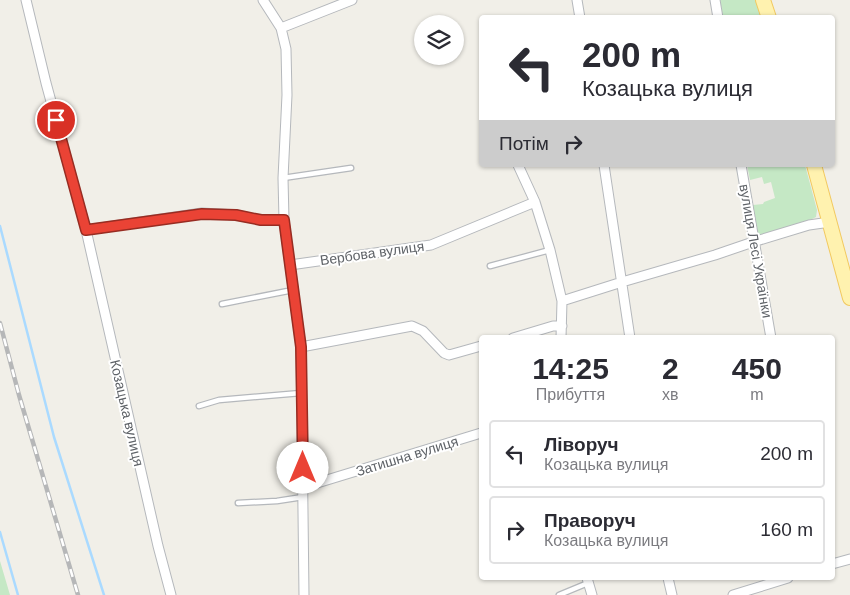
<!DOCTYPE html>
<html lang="uk">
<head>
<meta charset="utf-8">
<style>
	body { margin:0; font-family:Arial,sans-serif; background:#f7f7f7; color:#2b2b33; height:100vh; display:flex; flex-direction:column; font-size:19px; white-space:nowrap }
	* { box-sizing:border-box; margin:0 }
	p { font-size:16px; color:#7c7c81 }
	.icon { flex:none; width:28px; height:28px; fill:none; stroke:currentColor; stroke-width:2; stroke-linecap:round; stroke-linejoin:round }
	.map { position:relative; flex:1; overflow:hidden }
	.sheet { position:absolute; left:479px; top:335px; width:356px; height:245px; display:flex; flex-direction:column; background:#fff; border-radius:5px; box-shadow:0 1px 4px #0004 }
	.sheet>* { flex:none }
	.top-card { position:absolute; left:479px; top:15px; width:356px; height:152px; border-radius:5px; box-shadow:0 1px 4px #0004; background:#fff; color:#2b2b33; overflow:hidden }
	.fabs { position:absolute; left:414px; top:15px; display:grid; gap:10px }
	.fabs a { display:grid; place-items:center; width:50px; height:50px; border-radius:50%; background:#fff; box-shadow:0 1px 4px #0004; font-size:25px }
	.pin { position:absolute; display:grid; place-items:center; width:42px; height:42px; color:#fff; margin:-21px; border:2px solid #fff; border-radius:50%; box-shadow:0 1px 5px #0007 }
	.me { position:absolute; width:55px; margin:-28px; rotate:0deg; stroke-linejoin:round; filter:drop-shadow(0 0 4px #0008) }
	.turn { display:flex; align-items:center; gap:18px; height:105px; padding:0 20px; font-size:22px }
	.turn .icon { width:65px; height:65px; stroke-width:2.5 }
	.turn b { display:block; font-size:35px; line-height:42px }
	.then { display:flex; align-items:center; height:48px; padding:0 20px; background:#0003; gap:10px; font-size:19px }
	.eta { display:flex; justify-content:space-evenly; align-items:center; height:85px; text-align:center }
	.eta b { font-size:30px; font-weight:800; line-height:35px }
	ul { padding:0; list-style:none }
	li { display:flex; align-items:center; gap:15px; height:68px; margin:0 10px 8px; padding:0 10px; border:2px solid #e1e1e2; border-radius:5px }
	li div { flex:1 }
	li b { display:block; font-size:19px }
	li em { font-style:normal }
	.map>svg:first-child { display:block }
	.green { fill:#c5e8c5 }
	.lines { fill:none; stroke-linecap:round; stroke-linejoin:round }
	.stream { stroke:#aadaff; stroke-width:2.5 }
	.lane-casing { stroke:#b5b8bc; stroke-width:7 }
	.street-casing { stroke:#b5b8bc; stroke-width:11 }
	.primary-casing { stroke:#f2c960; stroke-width:16 }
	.lane { stroke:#fff; stroke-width:4.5 }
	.street { stroke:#fff; stroke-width:9 }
	.primary { stroke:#fff2af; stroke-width:14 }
	.rail-casing { stroke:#b6b7b8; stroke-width:4.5 }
	.rail { stroke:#fff; stroke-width:2.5; stroke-dasharray:8; stroke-linecap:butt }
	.route-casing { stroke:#982c22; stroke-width:12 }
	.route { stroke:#ea4335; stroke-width:9 }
	.labels { text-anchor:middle; stroke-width:4; stroke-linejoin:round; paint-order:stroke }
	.street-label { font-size:14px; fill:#5f6368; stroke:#fff }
</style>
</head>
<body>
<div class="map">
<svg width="850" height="595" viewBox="0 0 850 595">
	<rect width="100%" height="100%" fill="#f1efe8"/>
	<!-- green -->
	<path class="green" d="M720,0H756L761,17H723Z
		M747,165H805L817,210L816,217L812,219L758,236L756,232L753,205L763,204L764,202L775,198L771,182L764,184L762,177L750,180Z
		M0,561L10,595H0Z"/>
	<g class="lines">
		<!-- stream -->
		<path class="stream" d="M0,226L54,437L104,595
			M0,532L18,595"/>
		<!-- lane casing -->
		<g class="lane-casing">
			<path id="lane" d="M283,178L351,168
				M490,266L550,250
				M222,304L293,290
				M199,406L219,400L301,393
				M238,503L277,501L303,497
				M559,595L588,583"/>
		</g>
		<!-- street casing -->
		<g class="street-casing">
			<path id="street" d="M26,0L46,83L86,230L158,546L171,595
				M263,0L281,28L286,49L287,95L283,178L284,220L301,347L304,595
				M577,0L580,18
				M715,0L718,18
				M281,28L352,0
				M518,165L535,202L550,250L562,301L561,338
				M604,165L630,338
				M741,165L771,338
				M86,230L202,213L236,215L261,220H284
				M290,265L431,245L535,202
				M562,301L622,282L715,255L753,242L809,225L830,222
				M513,338L553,326H562
				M301,347L412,326L423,331L444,353L449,355L481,346
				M304,487L481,433
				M832,564L850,559
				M587,578L592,595
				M668,578L672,595
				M733,595L788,578"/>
		</g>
		<!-- primary casing -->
		<g class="primary-casing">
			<path id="primary" d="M763,0L769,18
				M814,165L850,298"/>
		</g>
		<!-- lane -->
		<use href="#lane" class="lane"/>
		<!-- street -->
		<use href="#street" class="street"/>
		<!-- primary -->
		<use href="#primary" class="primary"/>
		<!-- rail casing -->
		<g class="rail-casing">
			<path id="rail" d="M0,323L19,395L78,595"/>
		</g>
		<!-- rail -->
		<use href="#rail" class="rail"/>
	</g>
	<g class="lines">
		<!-- route casing -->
		<g class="route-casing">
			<path id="route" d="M56,120L86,230L202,214L236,215L261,220H284L301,347L303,468"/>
		</g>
		<!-- route -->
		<use href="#route" class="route"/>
	</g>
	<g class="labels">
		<!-- street labels -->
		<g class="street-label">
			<text transform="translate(756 251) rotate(80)" y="5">вулиця Лесі Українки</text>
			<text transform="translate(372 253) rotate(-8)" y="5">Вербова вулиця</text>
			<text transform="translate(127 413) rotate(77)" y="5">Козацька вулиця</text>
			<text transform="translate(407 456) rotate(-17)" y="5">Затишна вулиця</text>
		</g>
	</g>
</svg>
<div class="fabs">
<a><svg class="icon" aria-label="layers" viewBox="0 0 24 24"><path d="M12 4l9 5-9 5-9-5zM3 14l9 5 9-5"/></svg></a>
</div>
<div class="pin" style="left:56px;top:120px;background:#d93025"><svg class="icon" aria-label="arrive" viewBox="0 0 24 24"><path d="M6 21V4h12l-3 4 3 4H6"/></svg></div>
<svg class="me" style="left:303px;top:468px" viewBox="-20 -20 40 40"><circle r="19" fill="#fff"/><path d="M0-13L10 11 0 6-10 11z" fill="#ea4335"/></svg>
<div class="top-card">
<div class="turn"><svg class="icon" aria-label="left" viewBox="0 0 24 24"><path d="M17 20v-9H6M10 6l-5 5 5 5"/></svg><div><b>200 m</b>Козацька вулиця</div></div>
<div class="then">Потім<svg class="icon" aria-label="right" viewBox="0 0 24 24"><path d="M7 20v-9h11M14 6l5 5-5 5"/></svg></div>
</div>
<section class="sheet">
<div class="eta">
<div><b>14:25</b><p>Прибуття</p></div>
<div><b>2</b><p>хв</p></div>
<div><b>450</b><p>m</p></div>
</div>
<ul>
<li><svg class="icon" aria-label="left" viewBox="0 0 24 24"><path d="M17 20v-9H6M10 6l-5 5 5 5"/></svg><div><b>Ліворуч</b><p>Козацька вулиця</p></div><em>200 m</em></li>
<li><svg class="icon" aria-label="right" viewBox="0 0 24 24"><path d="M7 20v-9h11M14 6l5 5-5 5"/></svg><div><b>Праворуч</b><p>Козацька вулиця</p></div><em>160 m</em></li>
</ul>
</section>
</div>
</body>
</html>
